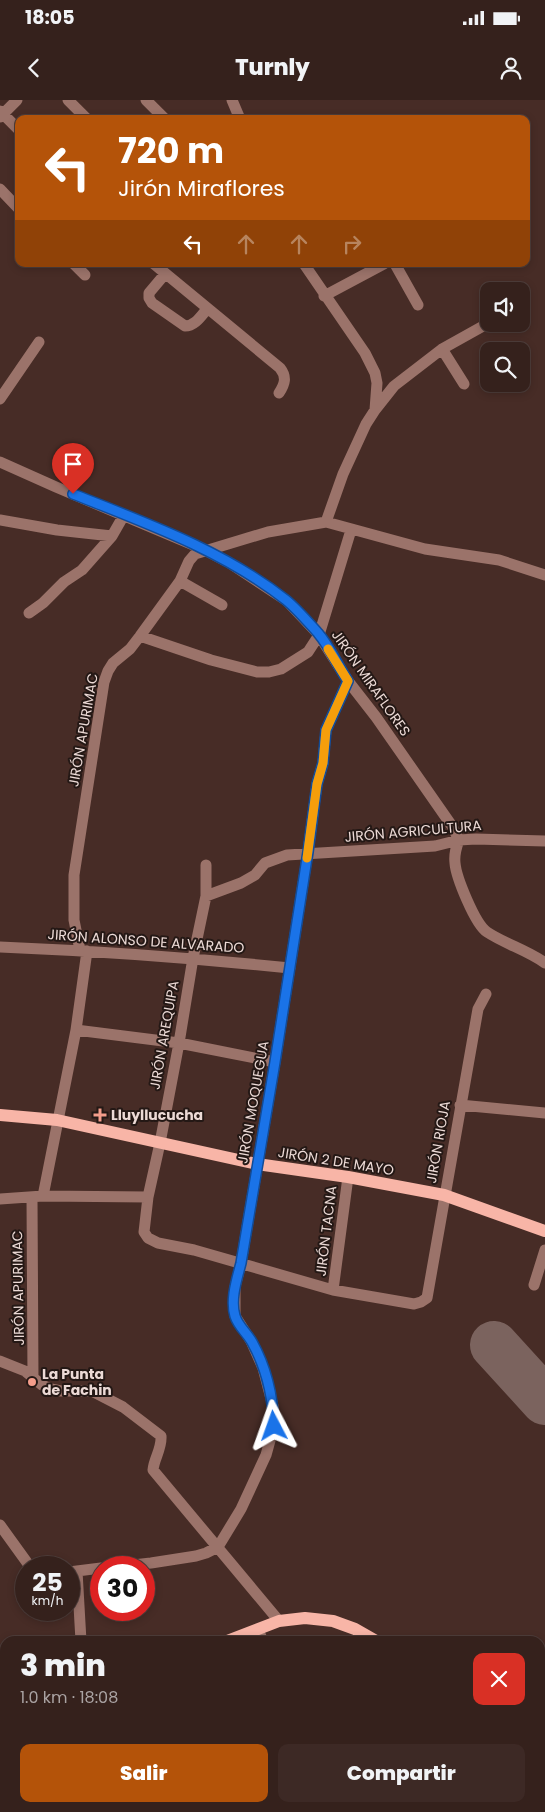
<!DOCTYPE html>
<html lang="es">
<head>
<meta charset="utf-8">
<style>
	body { margin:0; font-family:Poppins,sans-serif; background:#3d2925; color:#f1f3f6; height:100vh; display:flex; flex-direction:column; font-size:19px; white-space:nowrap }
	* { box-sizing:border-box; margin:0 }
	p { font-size:16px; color:#aaa3a3 }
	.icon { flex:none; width:28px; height:28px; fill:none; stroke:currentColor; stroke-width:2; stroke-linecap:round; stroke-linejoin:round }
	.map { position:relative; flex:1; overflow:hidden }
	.sheet { position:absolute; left:0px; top:1536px; width:545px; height:176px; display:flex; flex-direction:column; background:#35211c; border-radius:15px 15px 0 0; box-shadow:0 2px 8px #0003,0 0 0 1px #4f3e3b }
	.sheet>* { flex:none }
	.hud { position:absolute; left:15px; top:15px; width:515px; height:152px; border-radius:10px; box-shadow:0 2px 8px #0003,0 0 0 1px #4f3e3b; background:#b45309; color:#fff; overflow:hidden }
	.fabs { position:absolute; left:480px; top:182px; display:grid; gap:10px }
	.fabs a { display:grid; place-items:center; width:50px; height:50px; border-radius:10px; background:#35211c; box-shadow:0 2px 8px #0003,0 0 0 1px #4f3e3b; font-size:25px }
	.speed { position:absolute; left:15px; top:1456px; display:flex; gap:10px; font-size:25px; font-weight:700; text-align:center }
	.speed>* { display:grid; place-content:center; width:65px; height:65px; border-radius:50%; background:#35211c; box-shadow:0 2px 8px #0003,0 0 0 1px #4f3e3b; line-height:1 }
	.speed small { font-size:12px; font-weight:400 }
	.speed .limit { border:8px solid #d22; background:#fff; color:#111 }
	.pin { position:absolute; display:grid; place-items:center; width:42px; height:42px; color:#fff; margin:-51px -21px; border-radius:50% 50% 50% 0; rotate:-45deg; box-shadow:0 0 5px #0007 }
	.pin .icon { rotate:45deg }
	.me { position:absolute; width:55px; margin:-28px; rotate:356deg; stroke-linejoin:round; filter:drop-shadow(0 0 4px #0008) }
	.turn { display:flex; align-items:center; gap:18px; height:105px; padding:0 20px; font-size:22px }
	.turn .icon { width:65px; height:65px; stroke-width:2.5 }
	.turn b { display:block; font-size:35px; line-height:42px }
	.lanes { display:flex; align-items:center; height:48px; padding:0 20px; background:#0003; justify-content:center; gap:25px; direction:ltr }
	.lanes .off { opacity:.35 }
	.round { display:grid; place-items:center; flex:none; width:52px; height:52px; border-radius:10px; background:#3d2925 }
	.overview { display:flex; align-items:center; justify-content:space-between; height:85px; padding:0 20px }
	h1 { font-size:30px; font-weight:800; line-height:38px }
	.cta { display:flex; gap:10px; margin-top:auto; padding:10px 20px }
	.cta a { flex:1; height:58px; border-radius:10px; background:#b45309; color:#fff; font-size:20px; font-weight:800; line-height:58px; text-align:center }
	.cta a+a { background:#3d2925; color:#f1f3f6 }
	.status { display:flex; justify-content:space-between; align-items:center; height:35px; padding:0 25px; background:#35211c; direction:ltr }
	.status svg { height:14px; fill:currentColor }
	header { display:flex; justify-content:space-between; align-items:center; height:65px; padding:0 20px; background:#35211c; font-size:22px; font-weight:800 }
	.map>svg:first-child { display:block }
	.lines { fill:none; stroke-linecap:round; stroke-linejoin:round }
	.runway { stroke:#7b635e; stroke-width:48 }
	.minor { stroke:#9b736a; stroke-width:11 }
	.major { stroke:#f8b5a7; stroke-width:12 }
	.route-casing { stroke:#114b97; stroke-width:12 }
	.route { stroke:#1a73e8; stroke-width:9 }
	.slow { stroke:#f59e0b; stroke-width:9 }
	.poi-dot { fill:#f49d8b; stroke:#241815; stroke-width:2 }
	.labels { text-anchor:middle; stroke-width:4; stroke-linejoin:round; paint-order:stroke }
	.street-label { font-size:14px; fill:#ecdad6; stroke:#241815 }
	.poi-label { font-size:14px; font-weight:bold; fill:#ecdad6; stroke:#241815; text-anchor:start }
</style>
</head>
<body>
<div class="status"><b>18:05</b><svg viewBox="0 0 49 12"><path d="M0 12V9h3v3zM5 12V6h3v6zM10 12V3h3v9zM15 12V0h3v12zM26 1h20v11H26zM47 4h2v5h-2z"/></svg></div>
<header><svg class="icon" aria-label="back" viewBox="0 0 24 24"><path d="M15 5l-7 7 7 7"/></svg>Turnly<svg class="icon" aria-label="person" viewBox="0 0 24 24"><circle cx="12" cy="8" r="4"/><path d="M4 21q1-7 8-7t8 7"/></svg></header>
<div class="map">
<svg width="545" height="1712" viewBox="0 0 545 1712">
	<rect width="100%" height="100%" fill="#472c26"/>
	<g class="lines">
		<!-- runway -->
		<path class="runway" d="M494,1245L545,1301"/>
		<!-- minor -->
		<path class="minor" d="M68,0L87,19
			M146,0L165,19
			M232,0L240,19
			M0,11L19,30
			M0,17L17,0
			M0,89L19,109
			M74,164L85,175
			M154,164L280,268C287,277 285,284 279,293
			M395,164L418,205
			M165,174L149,193V198L152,203L185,226C195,226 201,216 207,209
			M324,196L384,164
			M442,249L464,284
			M0,299L39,242
			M375,310L394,286L442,249L485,225
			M0,362L56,387L205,450L228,462L287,501L319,535L348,581L376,617L452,726L459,740C456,748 454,754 455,763C456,777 475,824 487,832C505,844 527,850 545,863
			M0,420L57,430L112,436L124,415
			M326,422L425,449L499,460L545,475
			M180,481L222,505
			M29,513L43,503L64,482L82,470L112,436
			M140,536L211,560L257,572H269L281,569L308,552L319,535L351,430
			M206,765V796L193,858L179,943L160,1043L148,1097L144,1132L148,1138L158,1143L194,1150L333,1190L414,1204L421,1202L427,1198L478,909L486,894
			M206,796L241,783L255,775L265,763L287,755L435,746L459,740L476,739L545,741
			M0,847C97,851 193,858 290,868
			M80,850L74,820V775L104,582L108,571L113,563L130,549L140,536L180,481L189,461L195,454L268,432L326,422L343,374L366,324L375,310L377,283L375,273L365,253L304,164
			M76,930L179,943L275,962
			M460,1005L545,1013
			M43,1096L76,930L87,851
			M32,1097L33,1279
			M0,1099L43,1096L148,1097
			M534,1185L545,1150
			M333,1190L348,1077
			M0,1261L25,1271L42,1285L51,1289L61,1291H92L123,1307L161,1336C162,1349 154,1358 153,1370L279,1521
			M0,1425L31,1468
			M106,1468L151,1463L196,1456L206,1453L218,1447L241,1409L266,1355L274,1326L273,1306L263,1268L251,1241L235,1216V1187L241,1163L275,962L308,752L317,684L323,663L326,630L348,581
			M77,1471L81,1541
			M69,1472L101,1468
			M258,1530L263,1541"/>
		<!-- major -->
		<path class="major" d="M0,1015L57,1020L257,1064L348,1077L444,1095L545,1131
			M227,1541L279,1521L305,1518L333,1521L355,1529L376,1541
			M0,1626L5,1625
			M487,1708L490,1712"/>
	</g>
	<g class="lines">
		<!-- route casing -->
		<g class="route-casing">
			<path id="route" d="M73,394C146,423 224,451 286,500C297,509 308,522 318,533C330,547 338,566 348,581L326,630L323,663L317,684L308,752L275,962L241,1163C237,1179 230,1199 235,1216C238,1226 247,1233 252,1242C266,1267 273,1297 274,1326"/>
		</g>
		<!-- route -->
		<use href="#route" class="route"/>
		<!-- slow -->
		<path class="slow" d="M307,758L317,684L323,663L326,630L348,581L328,549"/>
	</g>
	<!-- markers -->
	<g class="poi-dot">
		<path d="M97.5 1007.5h5v5h5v5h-5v5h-5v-5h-5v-5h5z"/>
		<circle cx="32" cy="1282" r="5"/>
	</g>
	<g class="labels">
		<!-- street labels -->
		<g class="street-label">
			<text transform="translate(371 583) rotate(55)" y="5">JIRÓN MIRAFLORES</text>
			<text transform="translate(83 630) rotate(-80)" y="5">JIRÓN APURIMAC</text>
			<text transform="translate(413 731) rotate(-5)" y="5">JIRÓN AGRICULTURA</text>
			<text transform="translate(146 841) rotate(4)" y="5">JIRÓN ALONSO DE ALVARADO</text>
			<text transform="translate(164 935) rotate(-80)" y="5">JIRÓN AREQUIPA</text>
			<text transform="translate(253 1002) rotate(-80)" y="5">JIRÓN MOQUEGUA</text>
			<text transform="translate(438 1042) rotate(-80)" y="5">JIRÓN RIOJA</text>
			<text transform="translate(336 1061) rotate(9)" y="5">JIRÓN 2 DE MAYO</text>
			<text transform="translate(326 1131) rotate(-83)" y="5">JIRÓN TACNA</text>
			<text transform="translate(18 1188) rotate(-91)" y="5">JIRÓN APURIMAC</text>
		</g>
		<!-- poi labels -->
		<g class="poi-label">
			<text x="111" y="1020">Lluyllucucha</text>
			<text x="42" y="1279">La Punta<tspan x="42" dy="16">de Fachin</tspan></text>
		</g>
	</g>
</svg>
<div class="fabs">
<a><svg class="icon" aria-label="sound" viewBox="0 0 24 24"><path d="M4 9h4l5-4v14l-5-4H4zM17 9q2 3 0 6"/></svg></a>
<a><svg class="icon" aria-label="search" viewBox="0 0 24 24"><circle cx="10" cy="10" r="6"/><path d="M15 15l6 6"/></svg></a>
</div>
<div class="speed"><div>25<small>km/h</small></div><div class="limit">30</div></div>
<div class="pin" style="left:73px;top:394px;background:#d93025"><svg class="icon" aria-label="arrive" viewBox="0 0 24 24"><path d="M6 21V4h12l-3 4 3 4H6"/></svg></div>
<svg class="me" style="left:274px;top:1326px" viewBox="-20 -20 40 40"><path d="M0-17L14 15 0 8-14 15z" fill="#1a73e8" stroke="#fff" stroke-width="4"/></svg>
<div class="hud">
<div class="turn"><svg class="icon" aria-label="left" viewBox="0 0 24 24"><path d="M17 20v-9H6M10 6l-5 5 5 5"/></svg><div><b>720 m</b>Jirón Miraflores</div></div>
<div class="lanes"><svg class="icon" aria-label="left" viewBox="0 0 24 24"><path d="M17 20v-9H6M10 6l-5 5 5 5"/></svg><svg class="icon off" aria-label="ahead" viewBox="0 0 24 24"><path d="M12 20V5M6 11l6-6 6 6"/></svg><svg class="icon off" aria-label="ahead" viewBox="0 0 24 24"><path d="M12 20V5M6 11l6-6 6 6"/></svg><svg class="icon off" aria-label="right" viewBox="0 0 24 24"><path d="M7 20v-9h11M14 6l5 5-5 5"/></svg></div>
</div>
<section class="sheet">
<div class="overview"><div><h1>3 min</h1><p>1.0 km · 18:08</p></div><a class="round" style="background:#d93025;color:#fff"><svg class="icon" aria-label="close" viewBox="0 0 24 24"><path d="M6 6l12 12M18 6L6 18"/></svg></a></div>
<div class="cta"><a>Salir</a><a>Compartir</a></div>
</section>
</div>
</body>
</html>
